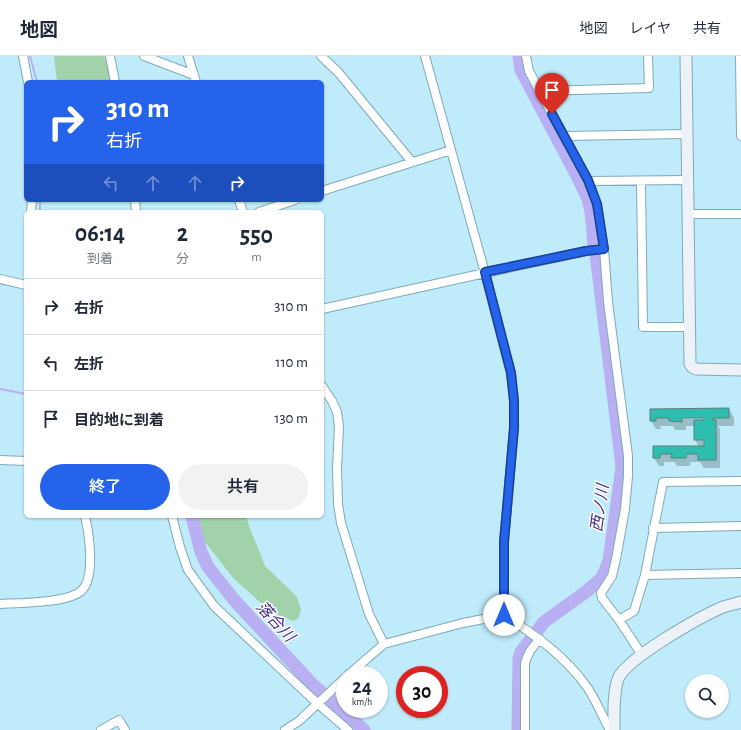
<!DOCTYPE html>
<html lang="ja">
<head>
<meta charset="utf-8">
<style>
	body { margin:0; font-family:"Alegreya Sans","Noto Sans JP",sans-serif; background:#f2f2f3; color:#1f2937; height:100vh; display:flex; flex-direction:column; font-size:15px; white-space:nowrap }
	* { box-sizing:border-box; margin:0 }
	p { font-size:13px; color:#747a83 }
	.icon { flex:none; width:22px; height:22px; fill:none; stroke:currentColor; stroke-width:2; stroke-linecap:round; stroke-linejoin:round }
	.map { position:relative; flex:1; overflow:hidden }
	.side { position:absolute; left:24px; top:154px; width:300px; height:308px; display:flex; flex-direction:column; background:#fff; border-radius:6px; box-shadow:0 1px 3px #0004 }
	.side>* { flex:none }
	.banner { position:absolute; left:24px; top:24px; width:300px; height:122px; border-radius:6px; box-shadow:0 1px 3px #0004; background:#2563eb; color:#fff; overflow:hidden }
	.fabs { position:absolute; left:685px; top:618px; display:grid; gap:8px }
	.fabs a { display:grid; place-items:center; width:44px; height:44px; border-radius:50%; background:#fff; box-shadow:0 1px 3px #0004; font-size:20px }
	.speed { position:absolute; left:336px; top:610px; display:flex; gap:8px; font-size:20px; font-weight:700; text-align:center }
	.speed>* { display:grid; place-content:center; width:52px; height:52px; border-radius:50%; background:#fff; box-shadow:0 1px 3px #0004; line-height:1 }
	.speed small { font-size:10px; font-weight:400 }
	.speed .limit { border:6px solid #d22; background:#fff; color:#111 }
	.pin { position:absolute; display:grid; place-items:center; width:34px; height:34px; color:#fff; margin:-41px -17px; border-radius:50% 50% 50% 0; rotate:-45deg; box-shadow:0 0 4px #0007 }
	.pin .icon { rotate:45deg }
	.me { position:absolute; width:44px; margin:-22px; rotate:0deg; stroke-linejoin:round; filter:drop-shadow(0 0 3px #0008) }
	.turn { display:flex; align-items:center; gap:14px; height:84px; padding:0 16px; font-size:18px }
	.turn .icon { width:52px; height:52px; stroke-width:2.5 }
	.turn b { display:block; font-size:28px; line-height:34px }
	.lanes { display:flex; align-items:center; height:38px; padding:0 16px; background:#0003; justify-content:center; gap:20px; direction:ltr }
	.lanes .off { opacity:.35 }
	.eta { display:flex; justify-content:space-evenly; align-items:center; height:68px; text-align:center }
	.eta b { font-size:24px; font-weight:600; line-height:28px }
	.cta { display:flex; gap:8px; margin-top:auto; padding:8px 16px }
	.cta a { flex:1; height:46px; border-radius:24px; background:#2563eb; color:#fff; font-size:16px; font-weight:600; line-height:46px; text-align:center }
	.cta a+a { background:#f2f2f3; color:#1f2937 }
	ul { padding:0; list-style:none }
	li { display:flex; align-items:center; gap:12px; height:56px; padding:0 16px; border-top:1px solid #e0e1e3 }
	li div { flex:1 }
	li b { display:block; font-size:15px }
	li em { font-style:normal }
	header { display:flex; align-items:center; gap:24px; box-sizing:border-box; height:56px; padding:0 20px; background:#fff; border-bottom:1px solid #e0e1e3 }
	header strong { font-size:19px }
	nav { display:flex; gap:22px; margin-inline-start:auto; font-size:14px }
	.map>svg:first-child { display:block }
	.green { fill:#a1d2a9 }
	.shadow { fill:#0003; fill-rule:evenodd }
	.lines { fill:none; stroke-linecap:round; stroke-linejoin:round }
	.stream { stroke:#b8b0f3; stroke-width:2 }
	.river { stroke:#b8b0f3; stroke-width:13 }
	.building { fill:#2ebeaf; stroke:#55817a }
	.street-casing { stroke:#7faab7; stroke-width:10 }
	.secondary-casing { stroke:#7faab7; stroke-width:13 }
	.street { stroke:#fff; stroke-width:8 }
	.secondary { stroke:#edf2f9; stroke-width:11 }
	.route-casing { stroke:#184099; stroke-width:10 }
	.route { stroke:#2563eb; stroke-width:7 }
	.labels { text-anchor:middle; stroke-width:3; stroke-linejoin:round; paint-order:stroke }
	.water-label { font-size:16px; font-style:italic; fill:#462d8c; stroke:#fff }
</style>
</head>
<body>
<header>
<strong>地図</strong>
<nav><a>地図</a><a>レイヤ</a><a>共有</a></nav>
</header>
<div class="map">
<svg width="741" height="674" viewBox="0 0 741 674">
	<rect width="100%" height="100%" fill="#bfebfa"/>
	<!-- green -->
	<path class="green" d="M54,0H104L110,14V26H57Z
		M189,460H246L249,470L265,510L297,541L301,554L298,563L293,565L271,556L234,523L198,477Z"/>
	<!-- shadow -->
	<path class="shadow" d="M729,353L734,362V370H718L720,373V412H704L700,406H690V410H677L675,406H664V410H659L654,402V391H699L695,384V370H686V374H675L673,370H660L661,373H656L651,365V354ZM677,361H709V363H677Z"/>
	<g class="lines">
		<!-- stream -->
		<path class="stream" d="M30,0L37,26
			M40,156V144
			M0,333L26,338"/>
		<!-- river -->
		<path class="river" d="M519,0L521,14L577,120L588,143L591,156L594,188
			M192,460L201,496L208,511L235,545L314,630L364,674
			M518,674L519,603L521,596L544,566L587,535L602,522L609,505L622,411L596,198"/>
	</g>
	<!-- building -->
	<path class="building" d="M729,352V362H713V364H716V404H698V398H686V402H671L672,398H660V402H653V390H704V384H694V364H704V362H682V366L669,365V362H656V365H650V353Z"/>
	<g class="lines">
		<!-- street casing -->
		<g class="street-casing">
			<path id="street" d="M23,0L28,26
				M110,0L115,26
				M144,0L194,19
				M188,0L196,26
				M321,0L338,16L412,106
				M425,0L485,217L511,317L514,345V372L504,486V559
				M526,0L529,15L588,125L597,148L604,193L608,246L628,400V420L625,453L616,503L612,520L601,537L602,542L619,564L642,599
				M740,0L741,80
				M540,35L649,32L648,0
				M564,80L686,78
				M588,125L687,124
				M641,125L643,271H689
				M322,135L451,94
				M135,144L136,156
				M239,144L243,156
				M31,156L32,144
				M259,156L295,144
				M688,158H741
				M0,223L26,229
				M322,253L485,217L586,195L604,193
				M322,330L332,345L337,356L339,370L337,413L338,448L341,467L369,558L384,588
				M0,404L26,405
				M172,460L180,491L188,514L214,550L317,647L348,674
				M653,472L741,470
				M645,519L741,517
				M0,548C19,547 68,547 81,535C96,522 89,477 85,460
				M619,564L634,555L645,519L663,426L741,425
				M348,619L384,588L463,567L504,559C535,579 565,600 587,631C596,644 602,660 610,674
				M101,674L119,664L125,674
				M285,674L299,665L345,622
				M525,674V608C527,597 533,591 540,583"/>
		</g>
		<!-- secondary casing -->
		<g class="secondary-casing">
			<path id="secondary" d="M686,0L690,308L692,311L696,313L741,314
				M614,674C614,657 613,638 618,623C626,602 702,560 723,551C729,549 735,548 741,546"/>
		</g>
		<!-- street -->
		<use href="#street" class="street"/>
		<!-- secondary -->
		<use href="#secondary" class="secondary"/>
	</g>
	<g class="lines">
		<!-- route casing -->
		<g class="route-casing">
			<path id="route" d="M504,559V486L514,372V345L511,317L485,216L586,195L604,193L597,148L588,124L552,58"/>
		</g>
		<!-- route -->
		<use href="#route" class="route"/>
	</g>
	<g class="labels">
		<!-- water labels -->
		<g class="water-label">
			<text transform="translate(599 452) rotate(-82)" y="6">西ノ川</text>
			<text transform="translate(276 565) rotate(47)" y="6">落合川</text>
		</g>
	</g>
</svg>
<div class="fabs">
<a><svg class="icon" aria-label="search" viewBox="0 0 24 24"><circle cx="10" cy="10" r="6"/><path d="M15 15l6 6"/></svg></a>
</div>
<div class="speed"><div>24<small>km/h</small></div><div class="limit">30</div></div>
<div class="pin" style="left:552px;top:58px;background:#d93025"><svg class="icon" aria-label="arrive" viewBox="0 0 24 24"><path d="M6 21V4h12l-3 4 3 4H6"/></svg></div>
<svg class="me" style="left:504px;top:559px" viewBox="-20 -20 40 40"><circle r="19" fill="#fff"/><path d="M0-13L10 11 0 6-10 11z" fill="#2563eb"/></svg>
<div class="banner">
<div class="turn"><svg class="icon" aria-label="right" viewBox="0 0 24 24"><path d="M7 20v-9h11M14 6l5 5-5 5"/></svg><div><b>310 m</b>右折</div></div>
<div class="lanes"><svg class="icon off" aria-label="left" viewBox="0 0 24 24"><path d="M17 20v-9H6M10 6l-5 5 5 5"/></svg><svg class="icon off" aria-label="ahead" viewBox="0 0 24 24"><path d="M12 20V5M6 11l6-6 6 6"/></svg><svg class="icon off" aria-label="ahead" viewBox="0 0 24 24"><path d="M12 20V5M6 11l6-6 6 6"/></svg><svg class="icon" aria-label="right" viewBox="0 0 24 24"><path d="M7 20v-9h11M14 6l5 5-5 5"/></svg></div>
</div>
<section class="side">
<div class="eta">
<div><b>06:14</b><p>到着</p></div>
<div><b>2</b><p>分</p></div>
<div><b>550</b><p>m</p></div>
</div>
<ul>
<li><svg class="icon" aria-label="right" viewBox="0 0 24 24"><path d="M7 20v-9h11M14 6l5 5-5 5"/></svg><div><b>右折</b></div><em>310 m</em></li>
<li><svg class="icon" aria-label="left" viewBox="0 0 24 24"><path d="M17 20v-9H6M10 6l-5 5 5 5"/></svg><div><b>左折</b></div><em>110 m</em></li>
<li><svg class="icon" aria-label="arrive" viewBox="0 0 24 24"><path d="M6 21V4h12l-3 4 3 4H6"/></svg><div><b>目的地に到着</b></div><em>130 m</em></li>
</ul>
<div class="cta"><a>終了</a><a>共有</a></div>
</section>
</div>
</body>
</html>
